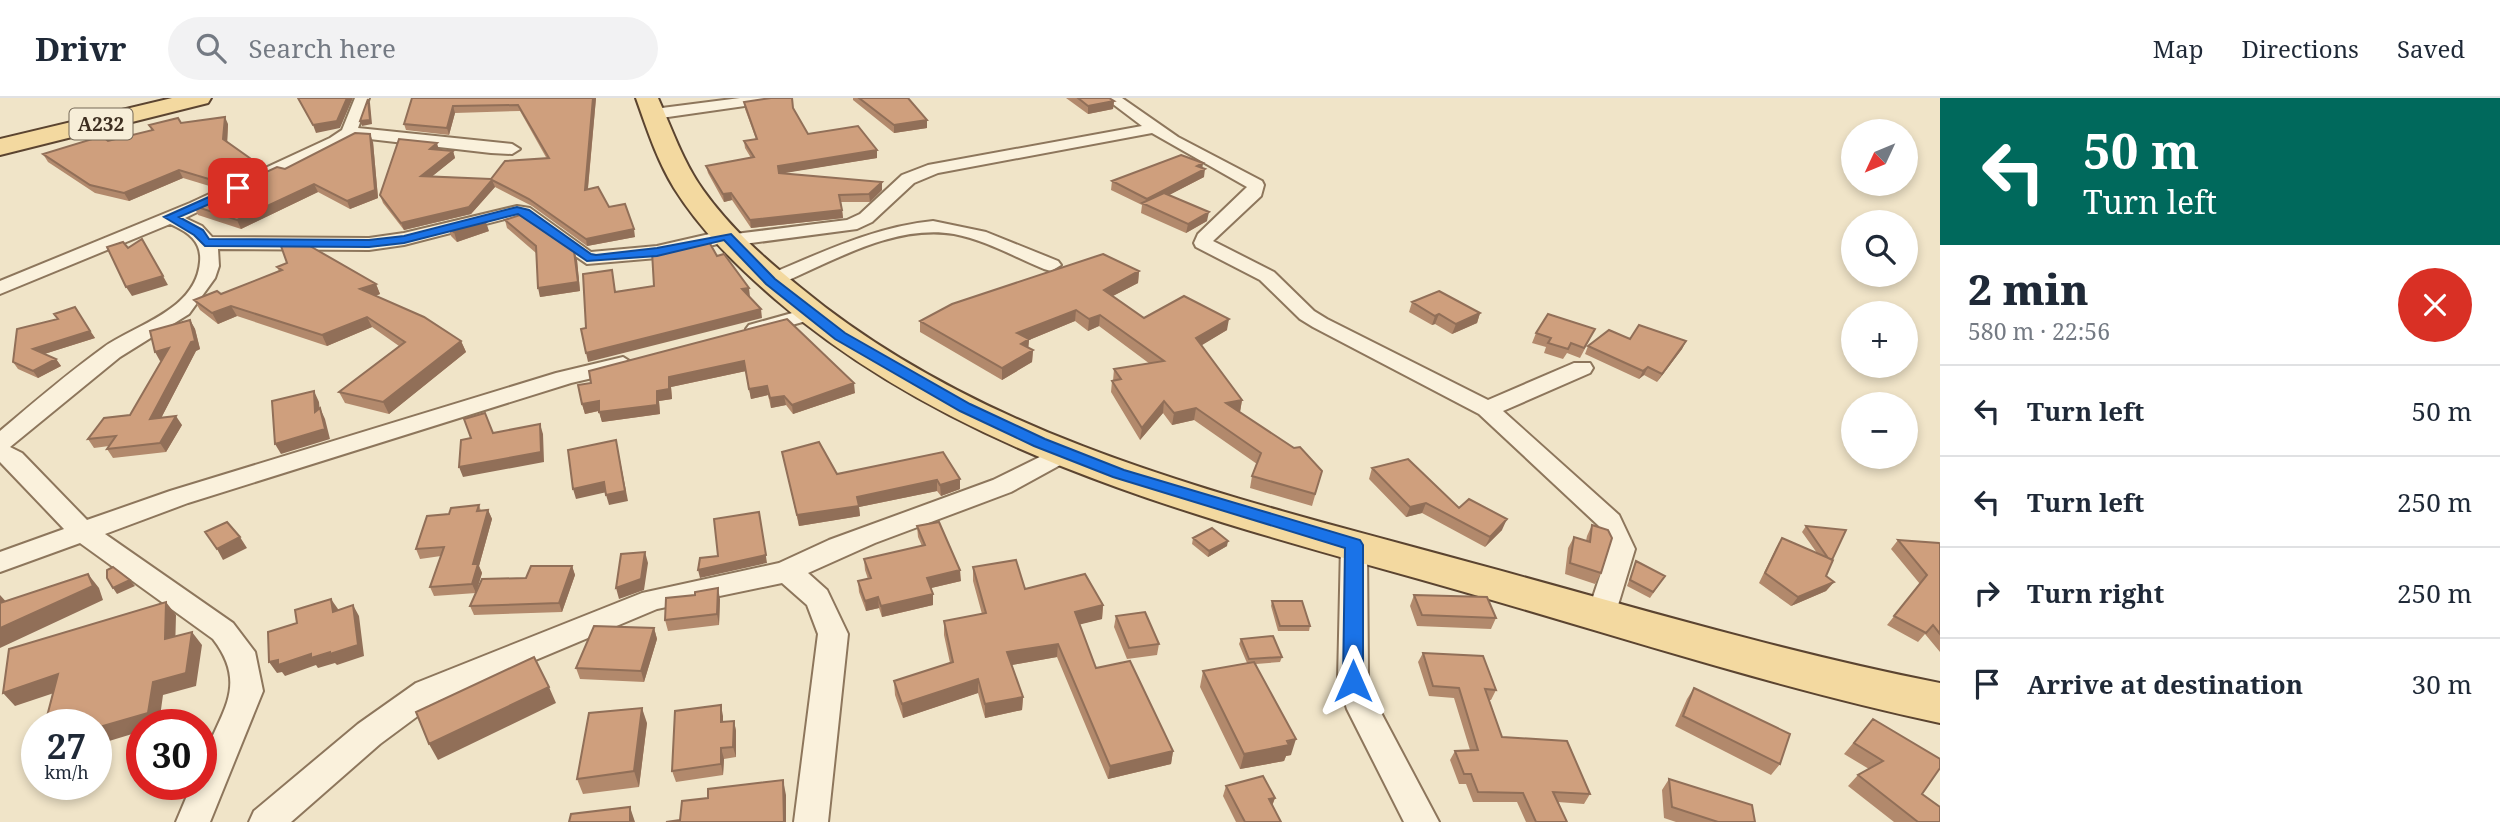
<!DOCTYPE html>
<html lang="en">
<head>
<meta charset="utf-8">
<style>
	body { margin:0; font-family:"Noto Serif",serif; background:#f2f2f3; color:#1f2937; height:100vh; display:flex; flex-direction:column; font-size:26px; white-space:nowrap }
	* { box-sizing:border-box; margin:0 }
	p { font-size:23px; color:#747a83 }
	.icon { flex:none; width:38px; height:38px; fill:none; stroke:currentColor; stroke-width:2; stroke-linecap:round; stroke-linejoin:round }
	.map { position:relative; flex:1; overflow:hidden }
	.sheet { display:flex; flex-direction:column; background:#fff; width:560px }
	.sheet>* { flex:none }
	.hud { background:#00695c; color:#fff; overflow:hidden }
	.needle { width:46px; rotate:226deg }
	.tools { position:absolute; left:1841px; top:21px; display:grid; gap:14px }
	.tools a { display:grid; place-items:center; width:77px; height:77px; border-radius:50%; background:#fff; box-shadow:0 4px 10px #0003; font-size:35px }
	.speed { position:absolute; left:21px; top:611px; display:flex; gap:14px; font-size:35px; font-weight:700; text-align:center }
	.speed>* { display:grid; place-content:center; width:91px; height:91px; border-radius:50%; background:#fff; box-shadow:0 4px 10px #0003; line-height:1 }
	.speed small { font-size:18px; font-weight:400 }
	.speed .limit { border:10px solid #d22; background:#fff; color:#111 }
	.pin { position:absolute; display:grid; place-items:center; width:60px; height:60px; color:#fff; margin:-30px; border-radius:14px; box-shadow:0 4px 10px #0006 }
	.me { position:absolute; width:77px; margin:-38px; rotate:0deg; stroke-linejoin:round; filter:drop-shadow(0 0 5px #0008) }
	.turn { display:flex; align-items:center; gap:24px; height:147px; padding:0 28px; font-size:32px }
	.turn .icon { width:91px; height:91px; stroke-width:2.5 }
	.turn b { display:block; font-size:49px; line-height:60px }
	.round { display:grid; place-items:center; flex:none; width:74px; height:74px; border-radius:37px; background:#f2f2f3 }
	.summary { display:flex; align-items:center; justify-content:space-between; height:119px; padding:0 28px }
	h1 { font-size:42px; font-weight:800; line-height:52px }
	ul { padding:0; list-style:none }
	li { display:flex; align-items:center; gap:21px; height:91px; padding:0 28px; border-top:2px solid #e0e1e3 }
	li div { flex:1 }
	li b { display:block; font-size:26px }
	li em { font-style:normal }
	header { display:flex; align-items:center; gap:42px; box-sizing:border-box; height:98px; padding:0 35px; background:#fff; border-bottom:2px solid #e0e1e3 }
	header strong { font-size:33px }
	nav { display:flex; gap:38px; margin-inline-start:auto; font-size:24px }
	.search { width:490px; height:63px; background:#f2f2f3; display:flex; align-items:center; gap:18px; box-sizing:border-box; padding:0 24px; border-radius:38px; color:#747a83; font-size:26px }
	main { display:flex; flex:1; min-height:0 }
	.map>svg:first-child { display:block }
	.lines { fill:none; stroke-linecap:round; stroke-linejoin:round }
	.street-casing { stroke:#8d765c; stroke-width:4 }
	.primary-casing { stroke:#5b4430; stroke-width:4 }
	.street { fill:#faf1dc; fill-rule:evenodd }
	.primary { fill:#f3d9a0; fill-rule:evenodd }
	.wall { fill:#b2896c }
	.shaded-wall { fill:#916f58 }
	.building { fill:#cf9f7d; stroke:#916f58; stroke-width:2 }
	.route { fill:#1a73e8; stroke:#114b97; stroke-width:2 }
	.labels { text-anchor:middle; stroke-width:5; stroke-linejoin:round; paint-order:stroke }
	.shield { fill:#f7eed8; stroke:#756857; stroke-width:2 }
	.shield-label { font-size:19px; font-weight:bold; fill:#3d2e20 }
</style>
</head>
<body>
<header>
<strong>Drivr</strong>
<div class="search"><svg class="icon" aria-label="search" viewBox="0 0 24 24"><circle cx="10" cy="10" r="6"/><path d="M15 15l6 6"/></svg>Search here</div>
<nav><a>Map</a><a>Directions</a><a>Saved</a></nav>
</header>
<main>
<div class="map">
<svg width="1940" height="724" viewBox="0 0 1940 724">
	<rect width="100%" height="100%" fill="#f0e4c8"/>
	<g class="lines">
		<!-- street casing -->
		<g class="street-casing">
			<path id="street" d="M355,0H369L358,30L512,46L520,51L512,56L491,55L352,39L185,120L202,128L212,139L369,140L404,135L517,108L530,110L591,154L657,148L727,132L735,136L847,122L860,116L902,77L928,67L1142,28L1105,0H1122L1178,39L1262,83L1264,87L1261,98L1213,143L1274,174L1314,213L1327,221L1488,302L1574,265H1590L1593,270L1590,275L1503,313L1619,417L1635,451L1615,517L1611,525L1601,528L1591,525L1587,517L1609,451L1599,428L1479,316L1313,229L1300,221L1260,182L1196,149L1194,145L1198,136L1247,89L1152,35L938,75L914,85L872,124L857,131L729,148L722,145L657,160L587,166L517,118L404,147L369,152L218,151L219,168L215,180L189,216L120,259L10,349L22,355L87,422L170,393L556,275L623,259L634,266L631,271L571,285L188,405L105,436L233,525L255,554L263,593L210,724H176L192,686H201C201,627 258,599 213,541L80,445L0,474V454L64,431L0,364V333C34,304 68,275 104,249C137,226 196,212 200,164C202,143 188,134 170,126L0,196V183L190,105L330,40L342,32Z
				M740,0H780L773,4L654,21L646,16L654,11Z
				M933,123L986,134L1058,163L1061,167L1051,173L1044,171C1015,159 985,142 954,136C893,126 832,164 777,187H763L760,183L763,179C819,156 872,129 933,123Z
				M810,210L820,216L817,220L756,237L746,231L749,227Z
				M1064,347L1073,350L1076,355L1073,360L1011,394L875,445L808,475L827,492L848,536L828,724H794L818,536L807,507L782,485L657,511L438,603L380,646L291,724H249L254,713L358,626L416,585L642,495L779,465L829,442L993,382Z
				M1354,438L1363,440L1367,447L1368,583L1378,609L1439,724H1404L1347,611L1338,583L1341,447L1345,440Z"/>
		</g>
		<!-- primary casing -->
		<g class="primary-casing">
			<path id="primary" d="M172,0H211L208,5L0,57V41Z
				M636,0H658C672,31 683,64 703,92C730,130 765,161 801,190C991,347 1240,401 1472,465C1628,507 1782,554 1940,585V625C1780,591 1625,540 1468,495C1229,426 969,368 775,201C737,168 701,133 674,90C657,62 647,31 636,0Z"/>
		</g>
		<!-- street -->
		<use href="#street" class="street"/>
		<!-- primary -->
		<use href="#primary" class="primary"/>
	</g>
	<!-- wall -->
	<path class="wall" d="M412,0H596L588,91L609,109L635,139L587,148L532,108L495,89L471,116L404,132L383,105L380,97L439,52L453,53L455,60L432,78L491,81L547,61L520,13L455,15L449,37L406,32L404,26Z
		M853,0H908L927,30L894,35L853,2Z
		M1066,0H1109L1114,3L1113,11L1088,16Z
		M744,4L793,10L808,36L877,52V60L782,75L882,84V92L870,104H841L843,120L751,130L732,102L724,104L708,75L706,68L751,60L745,50L744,43L756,41L745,11Z
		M181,25L228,26L227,44L254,63L257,71L216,90L183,80L129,103L95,95L48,64L43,56L152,33L149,27Z
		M373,44L378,100L350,111L318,94L241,131L198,117L194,108L236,93L234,89Z
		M1203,70L1204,79L1169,97L1207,123L1186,135L1141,115L1142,107L1111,92L1112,83Z
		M505,122L574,153L577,162L580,193L540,199L536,155L507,130Z
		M448,128L489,133L457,144L451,138Z
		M277,169L376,186L380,196L375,198L461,243L466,254L389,316L345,305L339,294L399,248L372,229L327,248L237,218L218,226L200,212L194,202L221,196L279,173Z
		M1139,173L1138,185L1113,198L1144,220L1227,232L1201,247L1242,302L1240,314L1322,373L1312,408L1250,390L1252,378L1257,366L1194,322L1172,327L1163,315L1140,342L1111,294L1112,283H1113L1114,271L1150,266L1099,228L1088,233L1075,223L1029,242L1028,250L1033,252L1032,264L1002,282L920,234V223Z
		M1412,204L1480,215L1477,225L1452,236L1435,226L1432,227L1409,214Z
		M75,209L95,240L44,256L56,261L61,268L38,280L18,271L13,264L57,221Z
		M787,221L855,295L793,316L786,307L771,310L768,297L751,301L746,273L671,289L672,301L659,303L660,316L602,324L599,313L585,316L582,306L591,285Z
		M190,222L195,231L200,251L196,253L161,320L182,327L166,354L113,360L107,351L109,348L94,350L88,341L130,317L162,262L160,263Z
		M1536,235L1590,241L1580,260L1567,255L1563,261L1544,255L1546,249L1532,245Z
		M1630,241L1686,243L1682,251L1657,284L1644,277L1639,281L1585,256L1588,248Z
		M782,354L837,376L960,381V391L941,398L937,393L859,409L860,418L799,428Z
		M1372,370L1459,410L1502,432L1485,449L1422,415L1406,419L1369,381Z
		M479,407L481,413L488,412L492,421L479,468L482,475L476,494L572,468L575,477L562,514L474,517L470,508L476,495L434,498L430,489L441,458L420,461L416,451L449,416Z
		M1592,427L1601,475L1595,486L1565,476L1568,450L1574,439L1586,443L1587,438Z
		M917,428L961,483L931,490L933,507L882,519L879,510L866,513L859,494L858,483L868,481L865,472L864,461L922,448L918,439Z
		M1806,428L1832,462L1826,478L1834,484L1826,493L1791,508L1759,485L1776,450L1782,440L1817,455L1802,434Z
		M1193,440L1227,448L1208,459L1192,446Z
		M1898,442L1940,446V554L1925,536L1918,544L1887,527L1920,486L1891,451Z
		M1636,463L1665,478L1650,500L1627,488Z
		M973,469L1025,491L1103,507L1102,521L1079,526L1096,570L1173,653L1171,666L1108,681L1057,559L1011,567L1023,599L1022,612L985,620L978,595L903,620L895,597L894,583L950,565L944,537V523L982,516L973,483Z
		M1414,497L1496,520L1491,531L1417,528L1410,508Z
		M720,501L719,527L668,533L665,522Z
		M1272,503L1310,528L1309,533H1278L1271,508Z
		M1116,518L1159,546L1157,557L1127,561L1114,529Z
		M654,530L657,541L644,584L580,581L576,570Z
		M1241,541L1282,559L1280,564L1256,566L1291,657L1286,658L1284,663L1240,671L1200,589L1203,573L1247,565L1239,546Z
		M1423,555L1496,592L1491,602H1489L1502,639L1590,696L1584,706L1558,704L1567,724H1526L1517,704H1473L1466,686H1459L1450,662L1455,653L1470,652L1454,600L1429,598L1418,564Z
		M1694,590L1780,666L1771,677L1675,628L1687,601Z
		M723,618V624L734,623L736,633V659L724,661L723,677L676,684L672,673Z
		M1873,621L1922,696L1940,724H1894L1848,688L1858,677L1869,671L1844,656Z
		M647,625L639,689L583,696L577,681Z
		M1669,681L1755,724H1676L1664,720L1662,692Z
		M1226,688L1275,700L1272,708L1281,724H1236L1223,698Z"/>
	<!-- shaded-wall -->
	<path class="shaded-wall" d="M347,0H353L340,30L316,35L313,27Z
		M593,0H596L587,99L585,92Z
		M368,1L370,5L372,26L362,28L360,23Z
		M1114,3L1113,11L1088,16V8Z
		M453,8L455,15L449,37L447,30Z
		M225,19L228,26L227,48L223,41Z
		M927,22V30L894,35V27Z
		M370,36L373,44L378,100L350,111L347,103Z
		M437,45L439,52L430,51Z
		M877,52V60L779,76L778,68Z
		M453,53L455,60L424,85L421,78Z
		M254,63L257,71L216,90L212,82Z
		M1203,65L1202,73L1205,71L1204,79L1148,108L1146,107L1147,101Z
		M179,72L183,80L129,103L124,95Z
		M492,82L495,89L471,116L404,132L401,125Z
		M882,84V92L870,104L869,96Z
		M314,86L318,94L241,131L237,122Z
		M731,95L732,102L724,104L723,96Z
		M842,112L843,120L751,130L750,122Z
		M1209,114L1207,123L1186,135L1188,126Z
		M486,124L489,133L457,144L454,134Z
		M634,131L635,139L587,148L586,141Z
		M574,153L577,162L580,193L540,199L538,190Z
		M1139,173L1138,185L1103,203L1104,192Z
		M163,178L168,187L132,198L126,189Z
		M376,186L380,196L364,202L360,191Z
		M749,190L750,199L743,200L742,191Z
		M231,208L237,218L218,226L212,215Z
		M761,211L762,220L588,264L586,255Z
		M1076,212L1075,223L1029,242L1028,253L1021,257L1017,235Z
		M1480,215L1477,225L1452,236L1456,226Z
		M1439,216L1435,226L1432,227L1435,218Z
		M1100,217L1099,228L1088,233L1089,221Z
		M367,219L372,229L327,248L322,237Z
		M1229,221L1227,232L1194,252L1196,240Z
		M190,222L195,231L200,251L196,253L156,330L150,321Z
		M90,233L95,240L38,258L33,251Z
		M461,243L466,254L389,316L383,304Z
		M1686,243L1682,251L1657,284L1662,276Z
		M169,250L174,259L160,263L155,254Z
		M1033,252L1032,264L1002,282V270Z
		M56,261L61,268L38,280L33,273Z
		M744,263L746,273L671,289L672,301L659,303L660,316L602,324L599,314L657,293L669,279Z
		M1648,269L1644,277L1639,281L1643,273Z
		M854,285L855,295L793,316L792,307Z
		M767,288L768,297L751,301L749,291Z
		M314,293L319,304L321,324L315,314Z
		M784,298L786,307L771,310L770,300Z
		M1242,302L1240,314L1226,305Z
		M599,303L602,312L585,316L582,306Z
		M1164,303L1163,315L1140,342L1142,330Z
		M320,310L325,321L330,341L281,356L275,346Z
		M1196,310L1194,322L1172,327L1174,315Z
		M176,318L182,327L166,354L160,345Z
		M540,326L543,336L544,364L463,379L459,369Z
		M616,342L628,403L609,407L606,397Z
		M960,381V391L941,398L940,387Z
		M937,382V393L859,409L860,418L799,428L797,417L857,399Z
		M604,384L607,394L576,401L573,391Z
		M1426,405L1422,415L1406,419L1410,409Z
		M488,412L492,421L479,468L482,475L476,495L472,486L473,466Z
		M759,414L767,465L700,480L698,472L766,457Z
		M1507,421L1502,432L1485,449L1490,439Z
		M240,439L247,450L223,462L217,451Z
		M1228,443L1227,448L1208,459L1209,453Z
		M645,454L648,465L644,492L619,501L616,490Z
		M572,468L575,477L562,514L559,505Z
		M960,472L961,483L927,491V480Z
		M88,476L99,490L103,502L0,550V530Z
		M130,482L135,488L117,496L113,490Z
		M1834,484L1826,493L1791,508L1798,499Z
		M718,490L720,501L719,527L717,516Z
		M933,496V507L882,519L881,508Z
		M0,497L10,508L0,513Z
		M878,499L879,510L866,513L865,503Z
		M331,501L338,511L339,525L333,514Z
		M166,504L176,517L175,554L165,541Z
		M353,507L359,518L364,558L337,567L335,565L318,570L316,567L285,578L282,574L277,575L269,564Z
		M1103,507L1102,521L1074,528L1075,514Z
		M654,530L657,541L644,584L641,573Z
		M192,534L202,547L196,588L163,597L159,626H142V633L96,647V630L153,584Z
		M1058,546L1057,559L1006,568L1007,554Z
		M58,576L69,590L15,608L3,595Z
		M978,581V595L903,620L902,606Z
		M549,589L556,605L438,662L429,646Z
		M1023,599L1022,612L985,620V606Z
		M721,607L723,618V635L721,624Z
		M642,610L647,625L639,689L634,673Z
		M734,623L736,633V659L733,649Z
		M1296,641L1291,657L1286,658L1284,663L1240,671L1244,656Z
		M721,650L724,661L723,677L721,666Z
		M1173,653L1171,666L1108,681L1110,668Z
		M783,682L786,697V724H784Z
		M1275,700L1271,710L1269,701Z
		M630,709L635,724H630Z"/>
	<!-- building -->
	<path class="building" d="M298,0H347L337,23L313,27Z
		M412,0H593L585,92L598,89L609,109L625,106L634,131L586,141L529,101L492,82L469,109L401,125L380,97L399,41L437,45L430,51L453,53L421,78L491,81L505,63L549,60L518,7L453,8L447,30L404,26Z
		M771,0H792L793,10L808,36L858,28L877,52L778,68L779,75L882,84L869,96L839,97L842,112L750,122L731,95L723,96L706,68L754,59L744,43L757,41L744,4Z
		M859,0H908L927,22L894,27Z
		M1078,0H1109L1114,3L1088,8Z
		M368,1L370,22L360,23Z
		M225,19L223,41L254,63L212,82L179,72L124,95L90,87L43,56L102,38L108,43L153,32L149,27L178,20L181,25Z
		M355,35L370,36L375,92L347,103L314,86L237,122L194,108L241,91L234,89L277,69L285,71Z
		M1181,57L1203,65L1197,68L1205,71L1147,101L1112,83Z
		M1164,95L1209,114L1188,126L1142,105Z
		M520,117L574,153L578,184L538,190L536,148L505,122Z
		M482,120L486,124L454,134L448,128Z
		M142,141L163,178L126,189L107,149L123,144L128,150Z
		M708,142L717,158L724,156L749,190L742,191L761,211L586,255L581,231L586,230L583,176L612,172L615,194L654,188L652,154Z
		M303,144L376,186L360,191L424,219L461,243L383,304L339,294L405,244L367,219L322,237L231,208L212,215L194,202L217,193L221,196L282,172L277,169L287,165L281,148Z
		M1103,156L1139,173L1104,192L1144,220L1184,198L1229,221L1196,240L1242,302L1226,305L1294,350L1300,349L1322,373L1315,396L1252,378L1261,355L1196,310L1174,315L1164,303L1142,330L1112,283L1121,281L1114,271L1164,263L1100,217L1089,221L1076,212L1017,235L1029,241L1021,246L1033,252L1002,270L920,223L952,206Z
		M1439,193L1480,215L1456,226L1439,216L1435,218L1412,204Z
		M75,209L90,233L33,251L56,261L33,273L13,264L17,231L58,221L54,216Z
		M1548,216L1595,231L1584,250L1571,245L1568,251L1548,245L1551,240L1536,235Z
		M787,221L854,285L792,307L784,298L770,300L767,288L749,291L744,263L669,279V291L657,293V307L599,314V303L582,306L578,287L591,285L589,273Z
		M190,222L195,243L191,244L150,321L176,318L160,345L107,351L116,338L88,341L104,320L130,317L169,250L155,254L150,233Z
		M1639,227L1686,243L1662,276L1648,269L1643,273L1588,248L1609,232L1630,241Z
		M314,293L315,314L320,310L325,331L275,346L272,303Z
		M485,315L493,335L540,326L541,354L459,369L461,342L471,340L464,321Z
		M616,342L625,393L606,397L604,384L573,391L568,352Z
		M819,344L837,376L943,354L960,381L940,387L937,382L857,399L859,408L797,417L782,354Z
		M1408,361L1459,410L1469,401L1507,421L1490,439L1426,405L1410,409L1372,370Z
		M479,407L477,413L488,412L473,466H478L472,486L430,489L444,449L416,451L427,418L449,416L451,410Z
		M759,414L766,457L698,472L700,460L718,458L714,421Z
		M227,424L240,439L217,451L205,434Z
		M939,424L960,472L927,480L933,496L881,508L878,499L865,503L858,483L871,480L864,461L925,447L917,428Z
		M1592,427L1608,432L1612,440L1601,475L1570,465L1574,439L1590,444Z
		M1806,428L1846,432L1832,462L1828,460Z
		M1212,430L1228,443L1209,453L1193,440Z
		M1782,440L1833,462L1826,478L1834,484L1798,499L1765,475Z
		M1898,442L1939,445L1940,446V536L1933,527L1926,535L1894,518L1927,477Z
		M645,454L641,481L616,490L621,456Z
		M1016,462L1025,491L1085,476L1103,507L1075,514L1096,570L1130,563L1173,653L1110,668L1058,546L1007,554L1023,599L985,606L978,581L902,606L894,583L953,564L944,523L986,515L973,469Z
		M1636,463L1665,478L1653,494L1630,482Z
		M531,468H572L559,505L470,508L482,481L526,480Z
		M113,469L130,482L113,490L107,480V472Z
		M88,476L93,488L0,530V505Z
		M718,490L717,516L665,522L666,500L695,497V494Z
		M1414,497L1487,499L1496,520L1422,517Z
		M331,501L333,514L353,507L358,547L330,556V554L311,560V556L278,567V562L269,564L268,534L297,525L295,512Z
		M1272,503H1302L1310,528H1280Z
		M166,504L165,541L192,534L186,575L153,584L148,615L96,630V626H45L58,576L3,595L9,551Z
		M1145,514L1159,546L1129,550L1116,518Z
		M594,528L654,530L641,573L576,570Z
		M1273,538L1282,559L1249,561L1241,541Z
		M1423,555L1483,558L1496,592L1485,591L1502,639L1567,643L1590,696L1553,694L1567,724H1536L1523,695L1478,694L1471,676H1464L1455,653L1478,652L1459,590L1433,588Z
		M534,559L549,589L429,646L416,614Z
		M1254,564L1296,641L1287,643L1289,647L1244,656L1203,573Z
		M1694,590L1790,636L1780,666L1683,618Z
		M721,607V624L734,623L733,649L721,650V666L672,673L675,613Z
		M642,610L634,673L577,681L589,615Z
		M1873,621L1940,661V670L1922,696L1940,709V724H1918L1858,677L1883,663L1854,645Z
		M1263,678L1275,700L1269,701L1281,724H1245L1226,688Z
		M1669,681L1752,707L1755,724H1718L1672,709Z
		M783,682L784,724H666L680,722L682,703L708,700V691Z
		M630,709V724H569L571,716Z"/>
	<!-- route -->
	<path class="route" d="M238,86L243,90L242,92L179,119L203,132L209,141L369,142L404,138L517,109L529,112L591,156L596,157L657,150L731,136L775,181L845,235L970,306L1045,341L1124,372L1360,442L1363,447V583L1360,589H1346L1343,583L1345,450L1113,379L1034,348L960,313L835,241L766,186L724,142L657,158L587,163L518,116L404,145L369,149L205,148L194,137L164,119Z"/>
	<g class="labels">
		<!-- shield labels -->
		<rect class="shield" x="69.5" y="10.5" width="63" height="31" rx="5"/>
		<g class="shield-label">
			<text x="101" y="33">A232</text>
		</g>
	</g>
</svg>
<div class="tools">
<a><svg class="needle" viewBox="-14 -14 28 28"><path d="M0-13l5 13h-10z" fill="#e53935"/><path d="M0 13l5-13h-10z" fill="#747a83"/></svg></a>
<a><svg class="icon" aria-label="search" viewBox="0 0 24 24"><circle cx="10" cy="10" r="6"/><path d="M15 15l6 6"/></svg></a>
<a>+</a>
<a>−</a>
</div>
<div class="speed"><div>27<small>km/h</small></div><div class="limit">30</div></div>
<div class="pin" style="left:238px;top:90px;background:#d93025"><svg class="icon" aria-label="arrive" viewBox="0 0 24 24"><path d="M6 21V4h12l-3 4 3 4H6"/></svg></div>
<svg class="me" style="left:1353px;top:583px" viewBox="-20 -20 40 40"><path d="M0-17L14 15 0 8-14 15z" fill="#1a73e8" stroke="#fff" stroke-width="4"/></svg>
</div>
<section class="sheet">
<div class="hud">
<div class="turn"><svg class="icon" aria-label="left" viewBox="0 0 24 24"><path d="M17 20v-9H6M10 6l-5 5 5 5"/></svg><div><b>50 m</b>Turn left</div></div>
</div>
<div class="summary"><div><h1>2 min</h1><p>580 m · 22:56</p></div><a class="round" style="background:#d93025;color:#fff"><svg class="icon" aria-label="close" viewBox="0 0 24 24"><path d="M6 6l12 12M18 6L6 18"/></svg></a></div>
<ul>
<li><svg class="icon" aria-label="left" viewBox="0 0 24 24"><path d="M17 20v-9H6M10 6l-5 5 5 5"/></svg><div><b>Turn left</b></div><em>50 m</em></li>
<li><svg class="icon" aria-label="left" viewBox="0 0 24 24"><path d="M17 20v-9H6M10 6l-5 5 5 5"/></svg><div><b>Turn left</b></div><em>250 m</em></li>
<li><svg class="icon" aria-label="right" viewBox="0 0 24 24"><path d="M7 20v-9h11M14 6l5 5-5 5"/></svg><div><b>Turn right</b></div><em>250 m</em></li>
<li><svg class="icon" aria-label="arrive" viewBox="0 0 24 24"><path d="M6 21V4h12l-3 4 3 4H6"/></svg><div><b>Arrive at destination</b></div><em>30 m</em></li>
</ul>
</section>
</main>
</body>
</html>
